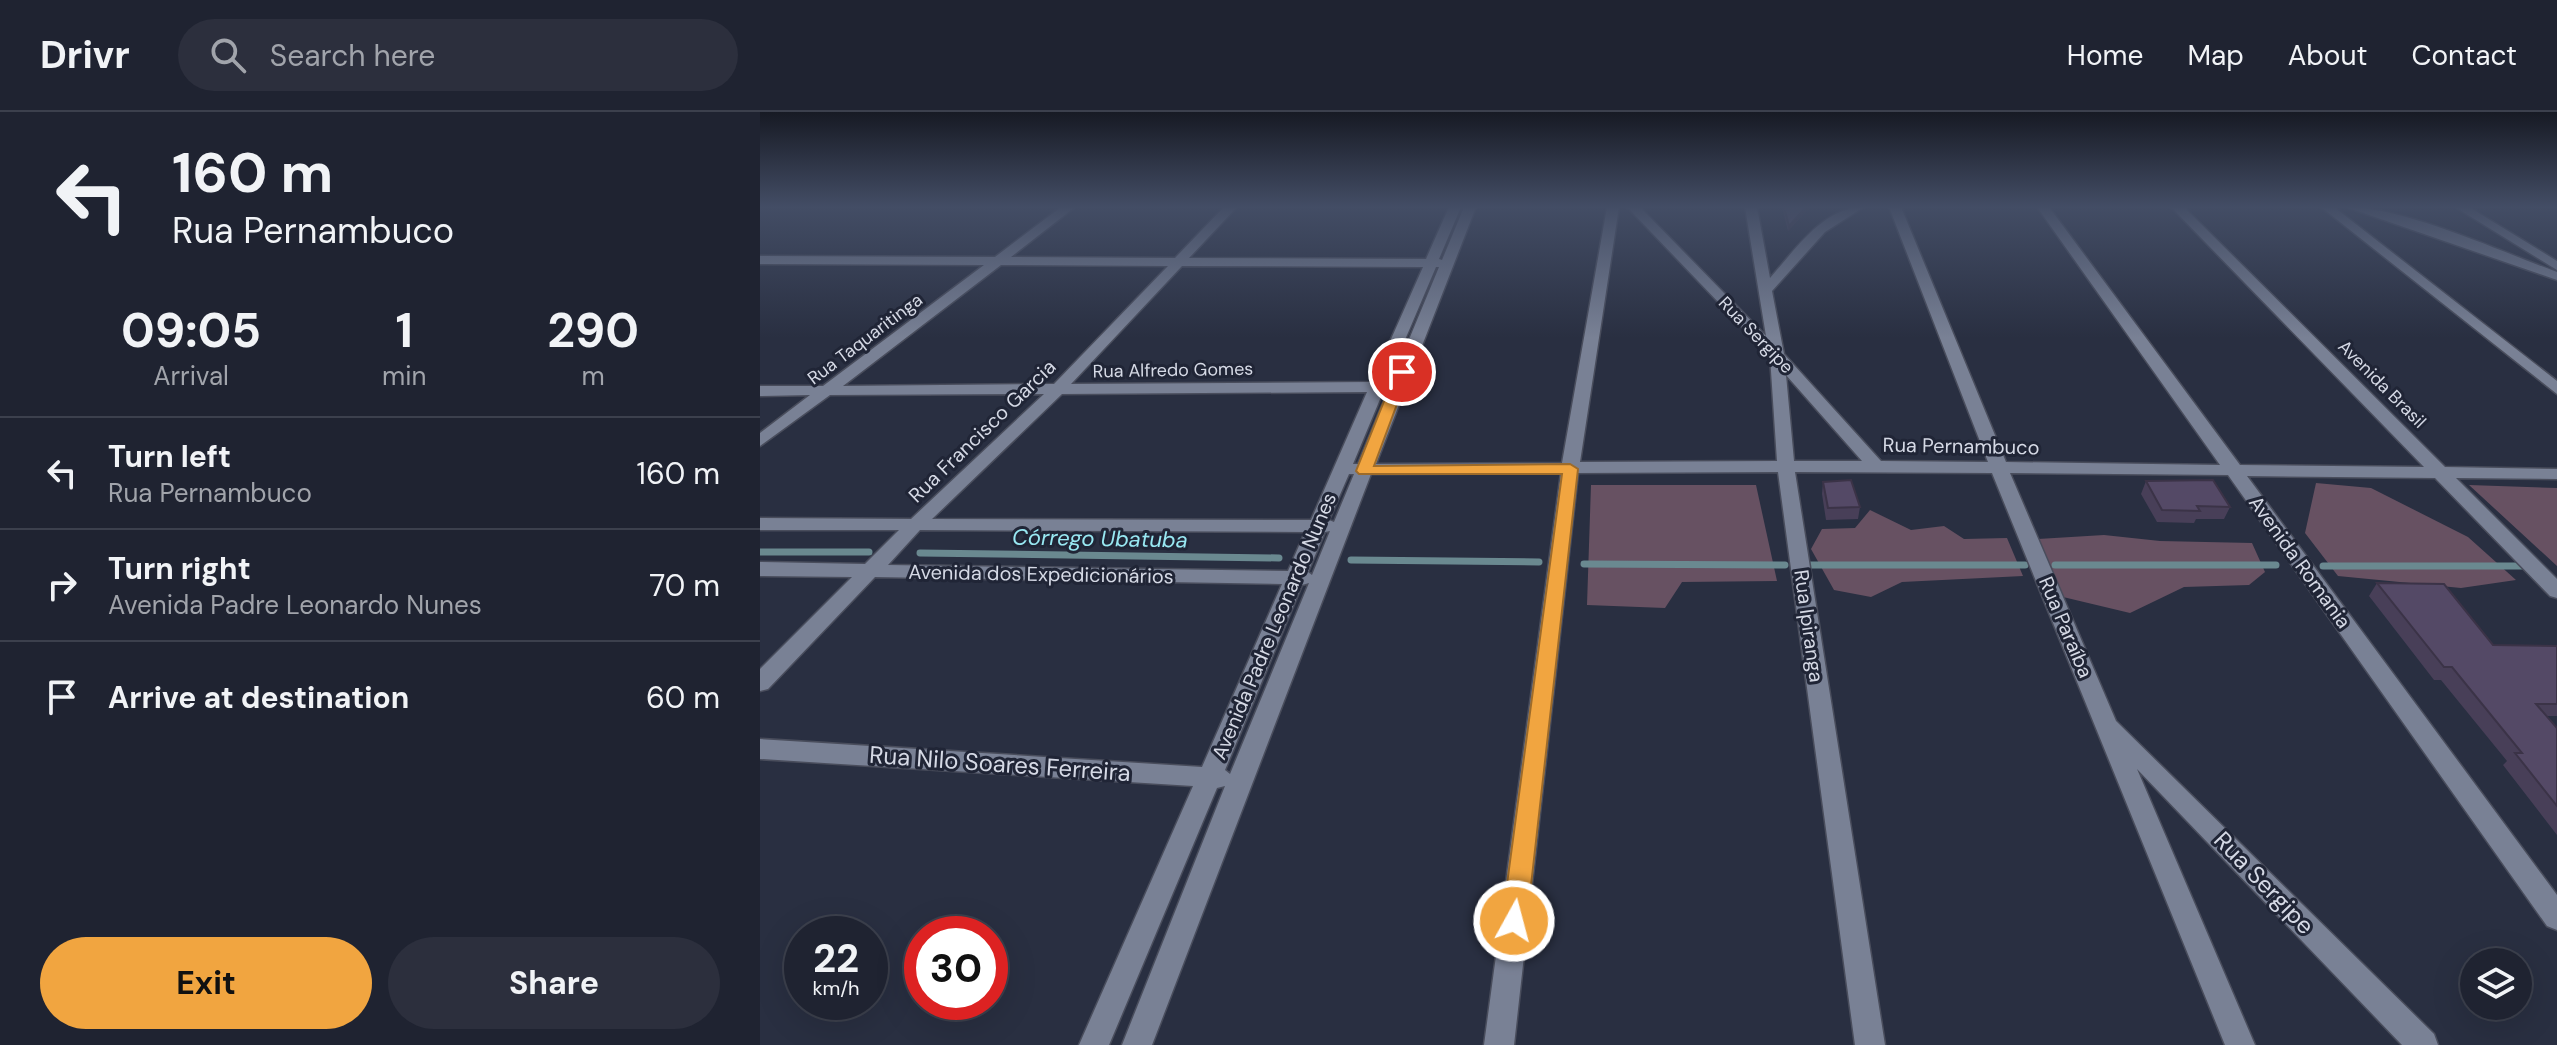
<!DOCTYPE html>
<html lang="en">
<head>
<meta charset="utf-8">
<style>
	body { margin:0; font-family:"DM Sans",sans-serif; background:#2c2f3d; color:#f1f3f6; height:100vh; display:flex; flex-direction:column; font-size:30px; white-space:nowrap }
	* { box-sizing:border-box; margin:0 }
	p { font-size:26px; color:#a1a4ab }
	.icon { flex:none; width:44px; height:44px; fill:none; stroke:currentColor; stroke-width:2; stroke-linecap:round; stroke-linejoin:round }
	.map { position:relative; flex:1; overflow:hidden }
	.details { display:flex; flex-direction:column; background:#1f2331; width:760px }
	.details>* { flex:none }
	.guide { background:#1f2331; color:#f1f3f6; overflow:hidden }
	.buttons { position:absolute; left:1700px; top:836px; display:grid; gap:16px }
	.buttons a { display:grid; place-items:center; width:72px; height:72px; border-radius:50%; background:#1f2331; box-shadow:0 8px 32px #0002,0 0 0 2px #3c404d; font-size:40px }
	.speed { position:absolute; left:24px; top:804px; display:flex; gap:16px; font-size:40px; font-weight:700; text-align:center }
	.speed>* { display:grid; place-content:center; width:104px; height:104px; border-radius:50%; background:#1f2331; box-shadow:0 8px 32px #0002,0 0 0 2px #3c404d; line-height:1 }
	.speed small { font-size:20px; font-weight:400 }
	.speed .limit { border:12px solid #d22; background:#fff; color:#111 }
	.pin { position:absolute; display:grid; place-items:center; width:68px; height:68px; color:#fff; margin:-34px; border:4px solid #fff; border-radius:50%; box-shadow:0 2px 8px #0007 }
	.me { position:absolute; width:88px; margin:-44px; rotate:7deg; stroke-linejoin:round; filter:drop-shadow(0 0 6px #0008) }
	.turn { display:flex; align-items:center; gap:28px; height:168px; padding:0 40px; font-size:36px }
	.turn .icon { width:104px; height:104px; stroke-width:2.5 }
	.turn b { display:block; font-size:56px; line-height:68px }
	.eta { display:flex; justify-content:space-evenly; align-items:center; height:136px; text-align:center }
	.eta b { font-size:48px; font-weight:700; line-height:56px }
	.cta { display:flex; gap:16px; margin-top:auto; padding:16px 40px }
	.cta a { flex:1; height:92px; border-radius:48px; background:#f1a540; color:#111; font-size:32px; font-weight:700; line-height:92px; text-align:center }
	.cta a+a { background:#2c2f3d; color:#f1f3f6 }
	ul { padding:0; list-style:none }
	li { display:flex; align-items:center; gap:24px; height:112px; padding:0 40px; border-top:2px solid #3c404d }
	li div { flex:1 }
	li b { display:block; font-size:30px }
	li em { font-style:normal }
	header { display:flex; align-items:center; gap:48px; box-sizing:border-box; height:112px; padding:0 40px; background:#1f2331; border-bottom:2px solid #3c404d }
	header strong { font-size:38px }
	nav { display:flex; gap:44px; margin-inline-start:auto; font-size:28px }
	.search { width:560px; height:72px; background:#2c2f3d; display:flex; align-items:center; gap:20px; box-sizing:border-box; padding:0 28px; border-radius:44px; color:#a1a4ab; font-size:30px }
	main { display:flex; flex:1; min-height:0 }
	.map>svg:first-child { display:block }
	.green { fill:#675162 }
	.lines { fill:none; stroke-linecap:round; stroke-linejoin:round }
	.stream { stroke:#6a8990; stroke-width:7 }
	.minor-casing { stroke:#494d5c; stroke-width:3 }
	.minor { fill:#798195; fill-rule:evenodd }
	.wall { fill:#483f58 }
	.shaded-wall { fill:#3b3347 }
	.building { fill:#544966; stroke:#3b3347; stroke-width:2 }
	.route { fill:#f1a540; stroke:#9d6b2a; stroke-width:2 }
	.labels { text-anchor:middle; stroke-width:6; stroke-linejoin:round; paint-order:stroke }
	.far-street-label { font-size:18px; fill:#d5d9e5; stroke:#202536 }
	.street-label { font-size:20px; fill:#d5d9e5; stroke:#202536 }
	.water-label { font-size:22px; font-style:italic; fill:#98e8f2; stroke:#202536 }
	.near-street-label { font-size:24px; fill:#d5d9e5; stroke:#202536 }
</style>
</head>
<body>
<header>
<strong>Drivr</strong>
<div class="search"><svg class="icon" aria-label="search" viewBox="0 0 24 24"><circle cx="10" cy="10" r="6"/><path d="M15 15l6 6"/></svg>Search here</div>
<nav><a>Home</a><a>Map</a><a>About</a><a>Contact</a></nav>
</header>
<main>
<section class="details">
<div class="guide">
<div class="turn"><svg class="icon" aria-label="left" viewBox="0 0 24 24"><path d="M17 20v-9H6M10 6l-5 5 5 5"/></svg><div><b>160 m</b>Rua Pernambuco</div></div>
</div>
<div class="eta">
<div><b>09:05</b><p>Arrival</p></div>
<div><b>1</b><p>min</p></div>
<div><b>290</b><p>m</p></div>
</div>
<ul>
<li><svg class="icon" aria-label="left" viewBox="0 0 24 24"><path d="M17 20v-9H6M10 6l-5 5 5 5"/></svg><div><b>Turn left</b><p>Rua Pernambuco</p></div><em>160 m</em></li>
<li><svg class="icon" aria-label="right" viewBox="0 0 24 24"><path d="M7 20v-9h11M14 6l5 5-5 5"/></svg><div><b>Turn right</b><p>Avenida Padre Leonardo Nunes</p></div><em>70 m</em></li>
<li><svg class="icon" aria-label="arrive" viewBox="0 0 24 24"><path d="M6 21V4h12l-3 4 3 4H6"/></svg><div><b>Arrive at destination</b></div><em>60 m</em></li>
</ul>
<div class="cta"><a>Exit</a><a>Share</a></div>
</section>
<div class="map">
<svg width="1797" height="933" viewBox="0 0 1797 933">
	<rect width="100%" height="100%" fill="#292f41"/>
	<!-- green -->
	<path class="green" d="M1556,371L1611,376L1708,425L1756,468L1701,476L1578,464L1545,421Z
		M831,373H996L1017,469L922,470L905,496L827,493Z
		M1709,373L1797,376V454Z
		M1110,398L1151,418L1184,414L1204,427L1247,426L1263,464L1142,470L1111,485L1074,478L1051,437L1062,417L1095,416Z
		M1344,423L1400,429L1492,431L1505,460L1489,473L1424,475L1370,501L1303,485L1278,427Z"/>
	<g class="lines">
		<!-- stream -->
		<path class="stream" d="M0,440H109
			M160,441L519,446
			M591,448L779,450
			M824,452L1025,453
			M1050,453H1265
			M1295,453H1516
			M1563,454H1763"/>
		<!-- minor casing -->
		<g class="minor-casing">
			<path id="minor" d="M301,95H315L251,145L415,146L464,95H477L429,146L666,147L689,95H701L679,147L682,148L704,95H716L616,352L802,351L847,95H859L820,350L1017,349L1010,244L867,95H880L1006,224L985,95H997L1010,166C1035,138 1063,95 1104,95L1065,120L1012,179L1024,242L1121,349L1228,350L1129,95H1141L1246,350L1460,353L1277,95H1289L1480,353L1664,355L1411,95H1424L1685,355L1797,357V367L1696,366L1797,467V486L1790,484L1675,366L1487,364L1797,783V818L1787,814L1468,363L1250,361L1356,609L1674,922L1678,933H1642L1377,657L1495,933H1465L1232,361L1035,360L1125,933H1095L1018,360L818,361L754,933H724L801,361L611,362L392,933H362L465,674L457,676L349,933H319L433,674L0,647V627L442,655L522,472L115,465L8,577L0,579V557L92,465L0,464V450L105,452L139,418H0V406L151,407L284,282L70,283L0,334V321L50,283L0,284V274H63L224,153L0,152V144L235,145ZM241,153L408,154L294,272L83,274ZM422,154L663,155L612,270L311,272ZM676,155H679L631,271L627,270ZM1026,263L1102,349H1034ZM628,279L598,352H593L623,280ZM607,280L551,408L172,407L302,282ZM589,362H594L574,410L569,408ZM160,418L545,420L528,459L128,453ZM570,419L552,463L548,460L565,420ZM549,471L470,662L465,658L542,473Z
				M1561,95H1574L1797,269V282Z
				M1586,95C1645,95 1739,139 1797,160V168Z
				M1695,95H1709L1797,149V158Z"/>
		</g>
		<!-- minor -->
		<use href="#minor" class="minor"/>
	</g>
	<!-- wall -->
	<path class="wall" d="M1022,95H1050L1028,119Z
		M1386,369L1470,395L1464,407H1436L1434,411L1397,410L1381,382Z
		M1063,370L1100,395L1098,407L1066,408L1062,382Z
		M1617,471L1733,533L1797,534V604H1787L1797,616V723L1743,653L1747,649L1681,568H1674L1609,484Z"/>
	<!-- shaded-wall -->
	<path class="shaded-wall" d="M1046,95H1050L1028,119L1029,114Z"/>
	<!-- building -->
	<path class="building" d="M1024,95H1046L1029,114Z
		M1091,368L1100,395L1068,396L1063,370Z
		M1453,368L1470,395L1437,394L1440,399L1402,398L1386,369Z
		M1617,471L1684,472L1733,533L1797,534V592H1776L1797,616V694L1755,641H1762L1692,555H1684Z"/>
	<!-- sky -->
	<linearGradient id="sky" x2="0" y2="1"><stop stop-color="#171a24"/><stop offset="0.42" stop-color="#434d65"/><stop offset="1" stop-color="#434d65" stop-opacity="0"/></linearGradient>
	<rect width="1797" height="226" fill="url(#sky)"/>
	<!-- route -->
	<path class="route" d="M637,257L649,260L614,354L810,352L818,357L767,809L763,817L754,821L745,817L742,809L802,362H599L596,359Z"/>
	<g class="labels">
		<!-- far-street labels -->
		<g class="far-street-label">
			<text transform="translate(996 223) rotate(46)" y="6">Rua Sergipe</text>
			<text transform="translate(105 227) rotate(-37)" y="6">Rua Taquaritinga</text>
			<text transform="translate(413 258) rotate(-1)" y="6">Rua Alfredo Gomes</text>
			<text transform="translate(1622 272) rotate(45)" y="6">Avenida Brasil</text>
		</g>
		<!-- street labels -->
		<g class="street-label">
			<text transform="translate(222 319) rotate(-44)" y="7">Rua Francisco Garcia</text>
			<text transform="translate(1201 334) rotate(1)" y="7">Rua Pernambuco</text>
			<text transform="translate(1540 450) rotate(54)" y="7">Avenida Romania</text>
			<text transform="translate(281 462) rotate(1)" y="7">Avenida dos Expedicionários</text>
			<text transform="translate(514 514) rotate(-67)" y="7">Avenida Padre Leonardo Nunes</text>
			<text transform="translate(1049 514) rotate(82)" y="7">Rua Ipiranga</text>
			<text transform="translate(1306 515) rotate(67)" y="7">Rua Paraíba</text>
		</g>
		<!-- water labels -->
		<g class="water-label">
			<text transform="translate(340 426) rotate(1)" y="8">Córrego Ubatuba</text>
		</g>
		<!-- near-street labels -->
		<g class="near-street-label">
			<text transform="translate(240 652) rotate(4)" y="8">Rua Nilo Soares Ferreira</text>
			<text transform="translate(1504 771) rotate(46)" y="8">Rua Sergipe</text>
		</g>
	</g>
</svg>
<div class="buttons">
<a><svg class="icon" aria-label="layers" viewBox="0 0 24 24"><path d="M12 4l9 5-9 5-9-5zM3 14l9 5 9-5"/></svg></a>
</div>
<div class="speed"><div>22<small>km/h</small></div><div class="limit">30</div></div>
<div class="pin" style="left:642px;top:260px;background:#d93025"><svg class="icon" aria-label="arrive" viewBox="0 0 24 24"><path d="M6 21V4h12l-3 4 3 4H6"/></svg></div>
<svg class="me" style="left:754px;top:809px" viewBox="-20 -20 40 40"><circle r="17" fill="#f1a540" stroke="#fff" stroke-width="3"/><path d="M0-11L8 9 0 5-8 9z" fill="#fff"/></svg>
</div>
</main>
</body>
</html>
